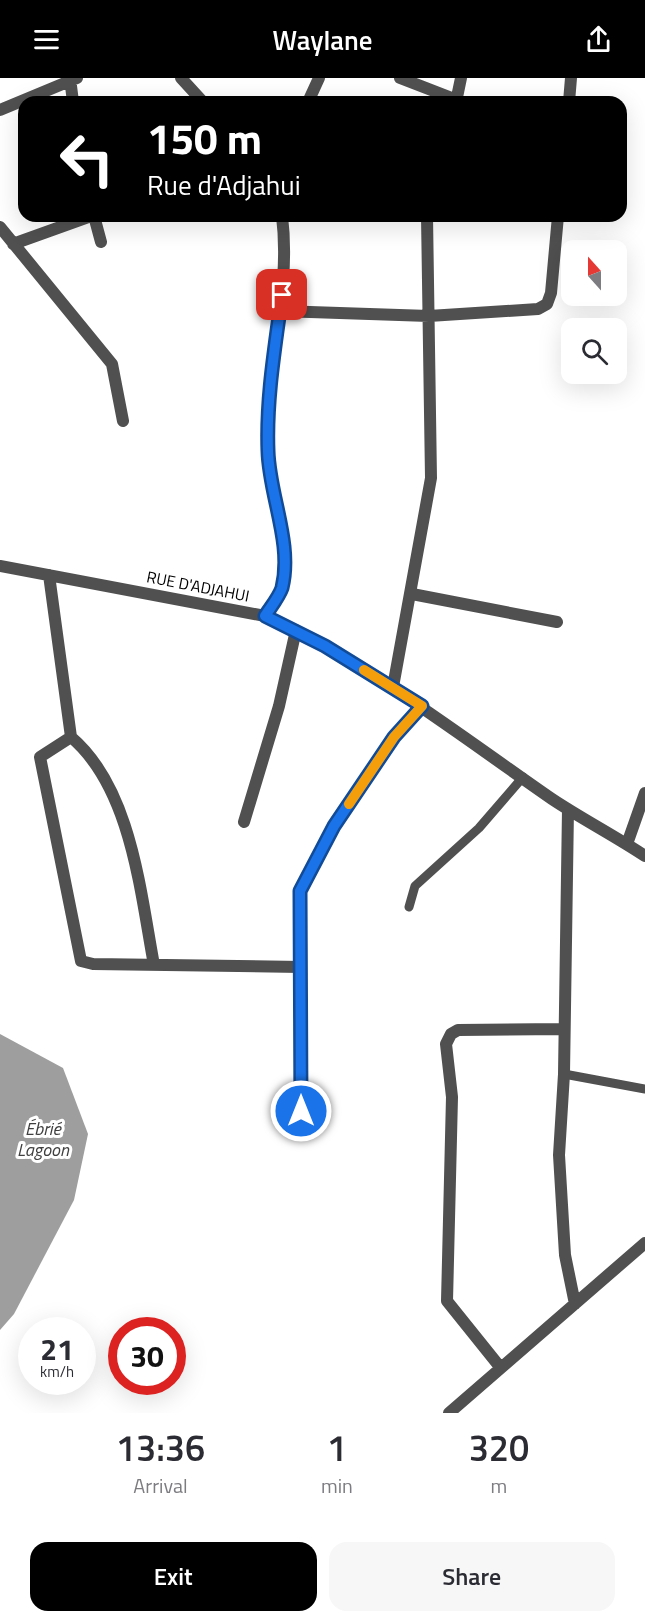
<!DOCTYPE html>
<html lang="en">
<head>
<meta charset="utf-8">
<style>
	body { margin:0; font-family:"Titillium Web",sans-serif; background:#f7f7f7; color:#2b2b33; height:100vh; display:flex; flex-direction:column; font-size:22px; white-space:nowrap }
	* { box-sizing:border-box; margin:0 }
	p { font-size:20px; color:#7c7c81 }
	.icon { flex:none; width:33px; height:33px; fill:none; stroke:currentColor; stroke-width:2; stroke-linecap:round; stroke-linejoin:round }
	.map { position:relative; height:1335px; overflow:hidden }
	.panel { display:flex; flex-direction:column; background:#fff; flex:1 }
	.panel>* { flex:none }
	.banner { position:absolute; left:18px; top:18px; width:609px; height:126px; border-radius:18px; box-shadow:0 6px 24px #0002; background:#000; color:#fff; overflow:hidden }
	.needle { width:39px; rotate:339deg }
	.tools { position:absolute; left:561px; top:162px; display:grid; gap:12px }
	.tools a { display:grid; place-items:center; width:66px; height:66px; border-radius:12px; background:#fff; box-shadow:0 6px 24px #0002; font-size:30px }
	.speed { position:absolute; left:18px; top:1239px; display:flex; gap:12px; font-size:30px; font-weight:700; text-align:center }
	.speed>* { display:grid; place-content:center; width:78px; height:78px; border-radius:50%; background:#fff; box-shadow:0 6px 24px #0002; line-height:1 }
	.speed small { font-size:15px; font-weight:400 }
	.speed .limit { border:9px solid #d22; background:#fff; color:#111 }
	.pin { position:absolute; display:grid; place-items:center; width:51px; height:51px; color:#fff; margin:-26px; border-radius:12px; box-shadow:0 3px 9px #0006 }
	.me { position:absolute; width:66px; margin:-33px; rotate:0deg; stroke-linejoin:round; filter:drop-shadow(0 0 4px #0008) }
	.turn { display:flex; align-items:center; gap:21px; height:126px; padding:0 30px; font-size:27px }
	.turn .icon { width:78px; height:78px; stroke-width:2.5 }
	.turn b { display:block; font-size:42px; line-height:51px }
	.eta { display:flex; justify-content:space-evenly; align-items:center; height:102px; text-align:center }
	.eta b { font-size:36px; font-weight:600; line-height:42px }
	.primary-button { display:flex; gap:12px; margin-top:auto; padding:12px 30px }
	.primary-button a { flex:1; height:69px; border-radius:18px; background:#000; color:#fff; font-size:24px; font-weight:600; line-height:69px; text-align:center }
	.primary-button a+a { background:#f7f7f7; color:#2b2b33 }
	header { display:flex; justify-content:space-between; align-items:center; height:78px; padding:0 30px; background:#000; color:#fff; font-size:27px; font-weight:600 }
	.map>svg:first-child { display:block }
	.water { fill:#9e9e9e }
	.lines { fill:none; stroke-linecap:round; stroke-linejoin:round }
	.service { stroke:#505050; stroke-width:9 }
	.minor { stroke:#505050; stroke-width:12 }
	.route-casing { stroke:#114b97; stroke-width:15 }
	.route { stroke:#1a73e8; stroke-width:10 }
	.slow { stroke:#f59e0b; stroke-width:10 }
	.labels { text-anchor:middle; stroke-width:6; stroke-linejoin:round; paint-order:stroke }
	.street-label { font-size:16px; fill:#000; stroke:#fff }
	.water-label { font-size:18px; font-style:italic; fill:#3f3f3f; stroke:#fff }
</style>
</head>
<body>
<header><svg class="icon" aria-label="menu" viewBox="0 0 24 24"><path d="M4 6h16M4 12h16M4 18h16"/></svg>Waylane<svg class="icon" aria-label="share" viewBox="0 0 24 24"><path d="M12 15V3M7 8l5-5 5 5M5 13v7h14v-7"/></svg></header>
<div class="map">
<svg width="645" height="1335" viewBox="0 0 645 1335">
	<rect width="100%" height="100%" fill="#fff"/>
	<!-- water -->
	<path class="water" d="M0,956L63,990L88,1056L74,1122L14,1236L0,1252Z"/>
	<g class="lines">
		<!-- service -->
		<path class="service" d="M409,829L415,808L479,750L523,699
			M564,996L645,1011"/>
		<!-- minor -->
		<path class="minor" d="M70,0L73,24
			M181,0L203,24
			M400,0L457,22
			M308,24L319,0
			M456,24L461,0
			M569,24L571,0
			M0,32L77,0
			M94,138L101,164
			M0,149L112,286L123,343
			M13,166L91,138
			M280,233L429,238L538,231L547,226L551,215L558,138
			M0,488L265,538C369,586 458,656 552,721C582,741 615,758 645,778
			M49,497L71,659L40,679L81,883L93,886L301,889
			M412,516L557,544
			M265,538C270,530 279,520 281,511C293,465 270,419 268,375C263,295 292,217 282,138
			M393,609L431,400L427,138
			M71,659C131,710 140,812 154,887
			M568,731L564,996L559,1077L565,1177L575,1226
			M244,744L279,628L296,552
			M627,766L645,715
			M301,1033L300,813L334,748L394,659L422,628
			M500,1289L447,1223L452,1019L446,966L451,956L458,952L563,951
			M449,1335L645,1165"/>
	</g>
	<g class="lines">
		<!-- route casing -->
		<g class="route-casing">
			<path id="route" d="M282,217C275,269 266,321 268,373C269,417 293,465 282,510C279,519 270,530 265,538L325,568L422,628L394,659L334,748L300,813L301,1033"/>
		</g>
		<!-- route -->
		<use href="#route" class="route"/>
		<!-- slow -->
		<path class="slow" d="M349,726L394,659L422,628L364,592"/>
	</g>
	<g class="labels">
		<!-- street labels -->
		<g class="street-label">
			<text transform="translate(198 508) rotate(11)" y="6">RUE D'ADJAHUI</text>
		</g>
		<!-- water labels -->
		<g class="water-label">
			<text x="43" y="1057">Ébrié<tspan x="43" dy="21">Lagoon</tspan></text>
		</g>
	</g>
</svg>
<div class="tools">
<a><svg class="needle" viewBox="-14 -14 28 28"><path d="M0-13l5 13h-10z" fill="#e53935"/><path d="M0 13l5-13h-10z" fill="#7c7c81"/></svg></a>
<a><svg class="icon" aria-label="search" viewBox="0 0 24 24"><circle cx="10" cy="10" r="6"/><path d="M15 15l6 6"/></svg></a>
</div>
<div class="speed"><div>21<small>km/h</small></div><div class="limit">30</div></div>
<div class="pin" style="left:282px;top:217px;background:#d93025"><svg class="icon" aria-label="arrive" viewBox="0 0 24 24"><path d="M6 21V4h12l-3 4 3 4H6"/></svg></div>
<svg class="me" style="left:301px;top:1033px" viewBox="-20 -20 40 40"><circle r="17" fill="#1a73e8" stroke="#fff" stroke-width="3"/><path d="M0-11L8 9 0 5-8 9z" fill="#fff"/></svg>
<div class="banner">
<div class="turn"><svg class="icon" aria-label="left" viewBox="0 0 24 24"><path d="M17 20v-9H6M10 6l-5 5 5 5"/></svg><div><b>150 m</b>Rue d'Adjahui</div></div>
</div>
</div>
<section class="panel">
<div class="eta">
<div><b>13:36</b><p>Arrival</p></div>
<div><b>1</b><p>min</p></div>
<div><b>320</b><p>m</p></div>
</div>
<div class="primary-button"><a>Exit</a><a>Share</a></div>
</section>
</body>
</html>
